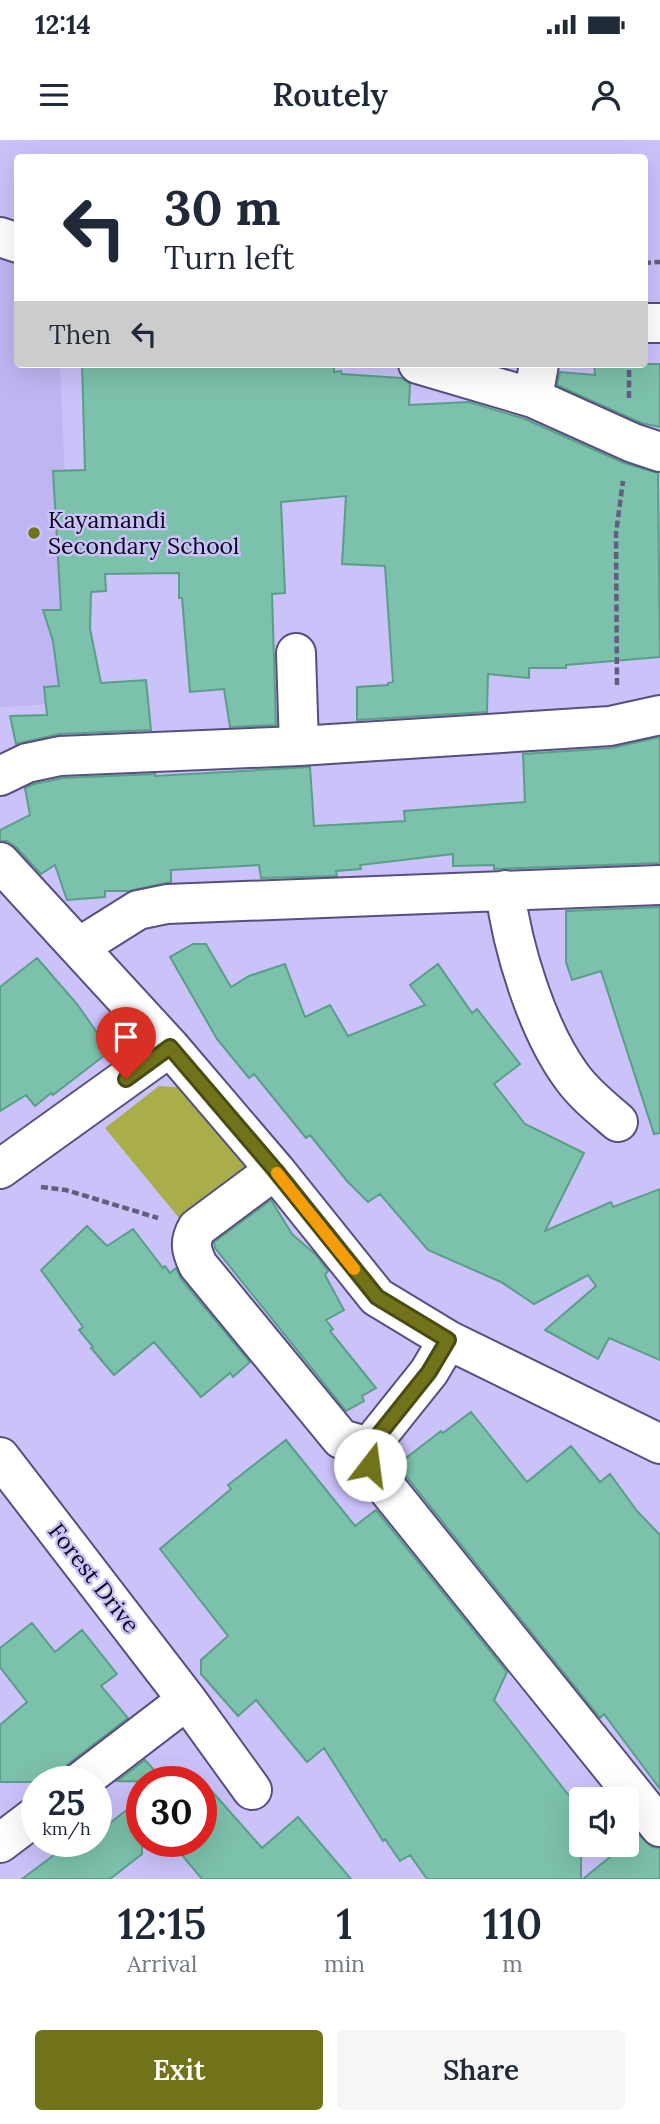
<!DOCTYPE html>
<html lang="en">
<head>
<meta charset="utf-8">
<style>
	body { margin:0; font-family:Lora,serif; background:#f6f6f7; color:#1f2937; height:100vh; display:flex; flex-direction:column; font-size:26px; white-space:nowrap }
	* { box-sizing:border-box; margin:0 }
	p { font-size:23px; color:#747a83 }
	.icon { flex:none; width:38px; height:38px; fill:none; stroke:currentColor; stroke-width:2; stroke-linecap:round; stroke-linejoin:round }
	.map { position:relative; height:1739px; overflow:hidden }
	.drawer { display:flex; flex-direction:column; background:#fff; flex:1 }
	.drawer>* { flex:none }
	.hud { position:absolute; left:14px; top:14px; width:634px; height:214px; border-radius:7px; box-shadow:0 7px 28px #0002; background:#fff; color:#1f2937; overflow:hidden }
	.buttons { position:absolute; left:569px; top:1647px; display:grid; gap:14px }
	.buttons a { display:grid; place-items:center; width:70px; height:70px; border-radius:7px; background:#fff; box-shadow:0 7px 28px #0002; font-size:35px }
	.speed { position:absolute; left:21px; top:1626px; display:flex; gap:14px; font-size:35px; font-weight:700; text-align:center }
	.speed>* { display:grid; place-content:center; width:91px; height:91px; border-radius:50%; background:#fff; box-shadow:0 7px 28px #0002; line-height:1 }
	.speed small { font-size:18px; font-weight:400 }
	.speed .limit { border:10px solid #d22; background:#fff; color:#111 }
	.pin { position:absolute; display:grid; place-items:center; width:60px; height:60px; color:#fff; margin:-72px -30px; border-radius:50% 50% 50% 0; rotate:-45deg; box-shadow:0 0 7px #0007 }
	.pin .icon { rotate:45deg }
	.me { position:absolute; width:77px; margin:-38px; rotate:15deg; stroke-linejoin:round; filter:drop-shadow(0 0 5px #0008) }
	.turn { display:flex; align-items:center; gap:24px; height:147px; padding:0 35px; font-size:32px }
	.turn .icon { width:91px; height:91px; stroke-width:2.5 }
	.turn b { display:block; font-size:49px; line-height:60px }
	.then { display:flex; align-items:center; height:66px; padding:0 35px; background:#0003; gap:14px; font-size:26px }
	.eta { display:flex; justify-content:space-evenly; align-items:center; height:119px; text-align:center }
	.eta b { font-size:42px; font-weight:600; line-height:49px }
	.button { display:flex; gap:14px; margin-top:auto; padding:14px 35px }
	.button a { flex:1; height:80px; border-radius:7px; background:#707319; color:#fff; font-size:28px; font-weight:600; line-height:80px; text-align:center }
	.button a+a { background:#f6f6f7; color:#1f2937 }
	.status { display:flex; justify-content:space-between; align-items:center; height:49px; padding:0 35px; background:#fff; direction:ltr }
	.status svg { height:19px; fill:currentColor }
	header { display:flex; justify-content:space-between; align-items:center; height:91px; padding:0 35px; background:#fff; font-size:32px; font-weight:600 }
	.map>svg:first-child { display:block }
	.built { fill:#bfb5f3 }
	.green { fill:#a9ae48 }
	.building { fill:#7cc1ab; stroke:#5a9e89; stroke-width:2 }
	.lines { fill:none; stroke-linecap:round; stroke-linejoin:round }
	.minor-casing { stroke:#584f7f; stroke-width:42 }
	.path { stroke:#635d80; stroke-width:4.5; stroke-dasharray:7 3.5; stroke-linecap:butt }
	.minor { stroke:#fff; stroke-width:38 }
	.route-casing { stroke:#494b10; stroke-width:18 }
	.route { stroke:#707319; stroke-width:12 }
	.slow { stroke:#f59e0b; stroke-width:12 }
	.poi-dot { fill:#707319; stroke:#cac2f9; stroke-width:2.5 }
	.labels { text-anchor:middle; stroke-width:5; stroke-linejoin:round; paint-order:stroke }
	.poi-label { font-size:23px; fill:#0c081a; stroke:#cac2f9; text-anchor:start }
	.street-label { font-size:23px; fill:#0c081a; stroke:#cac2f9 }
</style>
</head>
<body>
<div class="status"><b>12:14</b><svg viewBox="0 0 49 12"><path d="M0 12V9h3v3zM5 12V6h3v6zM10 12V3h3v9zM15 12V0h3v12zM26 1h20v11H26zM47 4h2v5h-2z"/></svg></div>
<header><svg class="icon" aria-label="menu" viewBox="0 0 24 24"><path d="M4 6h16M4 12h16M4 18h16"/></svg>Routely<svg class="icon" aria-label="person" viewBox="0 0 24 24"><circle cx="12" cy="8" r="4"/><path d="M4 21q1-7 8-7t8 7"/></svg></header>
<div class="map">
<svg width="660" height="1739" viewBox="0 0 660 1739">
	<rect width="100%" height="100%" fill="#cac2f9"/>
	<!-- built -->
	<path class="built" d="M0,107L17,114L18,224H60L75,563L0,567Z"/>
	<!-- green -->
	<path class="green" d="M159,946L190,948L256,1027L184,1084L105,988Z"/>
	<!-- building -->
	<path class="building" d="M82,224H334V232L341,231L342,234L401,238L410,244L409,265L469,262L525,279L624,323L658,333L660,517L566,525V528H529V538L488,534L487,572L357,580V547L388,545V543L393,542L385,426L342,424L346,356L281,362L285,453L272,454L276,585L230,587L224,549L190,552L182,458H179V433L105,434L106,451L91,452L90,489L101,543L146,540L151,590L59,594L16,604L10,576L47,575L44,547L59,546L53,501L43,470H61L53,331L85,330Z
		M594,224H660V287L641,283L557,245L560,232L595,235Z
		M660,597V723L494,729V725L453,726V714L360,725L361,729L336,731L337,736L261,738L259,725L171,730V742L128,751H105V757L67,760L55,725L41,734L16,707L7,701H0V690L30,675L25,648L34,644L63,638L155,634V636L310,627L314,686L405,681L404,671L525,662L523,614L612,608Z
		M660,767V993L654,994L601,831L572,840L566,822V771Z
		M193,804H206L231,847L249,836L285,824L305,877L330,865L348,896L425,865L410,845L438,824L472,873L477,869L520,924L494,944L525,984L584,1013L545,1091L611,1062L613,1067L660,1049V1220L609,1198L598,1219L545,1190L596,1146L588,1135L534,1164L501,1142L428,1110L380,1054L368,1062L347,1041L310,995L306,998L254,934L249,938L217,899L170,817Z
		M37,818L77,864L110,911L53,955L51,953L35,966L26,955L0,971V847Z
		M271,1060L292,1094L316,1115L328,1131L325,1135L344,1170L326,1180L333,1189L330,1191L376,1248L362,1256L364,1261L346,1271L215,1108L214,1102Z
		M87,1086L107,1106L133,1089L163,1128L165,1126L170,1133L176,1128L181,1139L250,1222L233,1237L230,1233L201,1257L154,1202L114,1235L91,1208L93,1207L79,1190L83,1187L41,1130Z
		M471,1272L527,1342L571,1306L600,1342L610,1334L637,1371L660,1395V1649L604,1574L600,1578L397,1325L441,1291L443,1293Z
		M286,1300L355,1386L376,1370L507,1532L494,1560L581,1671V1739H427L410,1715L400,1721L385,1699L383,1701L324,1608L307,1622L256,1560L238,1576L201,1534V1520L228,1496L160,1409L231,1349L228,1345Z
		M32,1483L55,1512L82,1490L117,1534L101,1546L128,1578L67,1625L59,1638L54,1642H0V1585L27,1562L0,1527V1508Z
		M145,1620L165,1642L117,1641Z
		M201,1639L262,1708L298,1677L351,1739H202L170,1701H201Z
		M142,1658V1714L110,1739H22L70,1703L76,1710L87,1701H96V1694Z
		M638,1694L652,1707L660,1708V1739H583Z"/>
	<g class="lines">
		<!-- minor casing -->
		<g class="minor-casing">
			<path id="minor" d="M0,97L18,103
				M644,183H660
				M418,224L533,258L633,303L660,312
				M533,258L539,224
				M296,513L299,606
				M0,636L27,623L60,616L299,606L610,586L660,575
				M0,722L170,907L275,1030L377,1157L448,1200L660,1304
				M505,750C512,807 537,890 572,937C584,954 602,968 618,982
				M79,807L138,770L167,764L660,745
				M0,1029L170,907
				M275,1030L197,1088C189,1102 191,1110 198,1125L341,1299L369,1307
				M448,1200L429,1232L369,1307L370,1325L382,1342L660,1687
				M0,1317L187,1560L252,1650
				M80,1642L187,1560
				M0,1703L37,1675"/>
		</g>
		<!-- path -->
		<path class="path" d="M644,123L660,122
			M629,258V224
			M617,545L616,393L623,341
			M41,1047L66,1050L158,1078"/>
		<!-- minor -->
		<use href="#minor" class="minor"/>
	</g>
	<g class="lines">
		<!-- route casing -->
		<g class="route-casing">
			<path id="route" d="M126,939L170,907L275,1030L377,1157L448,1200L429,1232L369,1307L370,1325"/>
		</g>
		<!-- route -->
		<use href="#route" class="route"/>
		<!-- slow -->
		<path class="slow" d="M277,1033L354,1129"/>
	</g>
	<!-- markers -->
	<circle class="poi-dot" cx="34" cy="393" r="7"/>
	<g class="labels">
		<!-- poi labels -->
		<g class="poi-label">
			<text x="48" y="388">Kayamandi<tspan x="48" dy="26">Secondary School</tspan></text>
		</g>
		<!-- street labels -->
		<g class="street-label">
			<text transform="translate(94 1438) rotate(52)" y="8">Forest Drive</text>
		</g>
	</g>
</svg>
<div class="buttons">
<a><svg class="icon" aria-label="sound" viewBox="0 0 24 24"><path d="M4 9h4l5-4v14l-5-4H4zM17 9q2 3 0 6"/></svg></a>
</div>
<div class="speed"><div>25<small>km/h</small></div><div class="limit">30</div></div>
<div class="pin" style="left:126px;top:939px;background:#d93025"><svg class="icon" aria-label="arrive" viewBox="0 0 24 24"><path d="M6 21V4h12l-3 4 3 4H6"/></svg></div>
<svg class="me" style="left:370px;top:1325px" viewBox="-20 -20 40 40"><circle r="19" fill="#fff"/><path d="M0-13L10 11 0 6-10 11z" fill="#707319"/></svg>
<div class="hud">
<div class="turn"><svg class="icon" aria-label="left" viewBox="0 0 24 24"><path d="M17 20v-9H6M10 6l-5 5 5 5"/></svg><div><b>30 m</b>Turn left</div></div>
<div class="then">Then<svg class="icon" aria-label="left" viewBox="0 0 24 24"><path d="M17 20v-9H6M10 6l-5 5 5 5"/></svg></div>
</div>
</div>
<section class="drawer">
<div class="eta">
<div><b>12:15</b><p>Arrival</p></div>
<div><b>1</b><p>min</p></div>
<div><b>110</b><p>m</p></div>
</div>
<div class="button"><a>Exit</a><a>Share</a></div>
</section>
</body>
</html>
